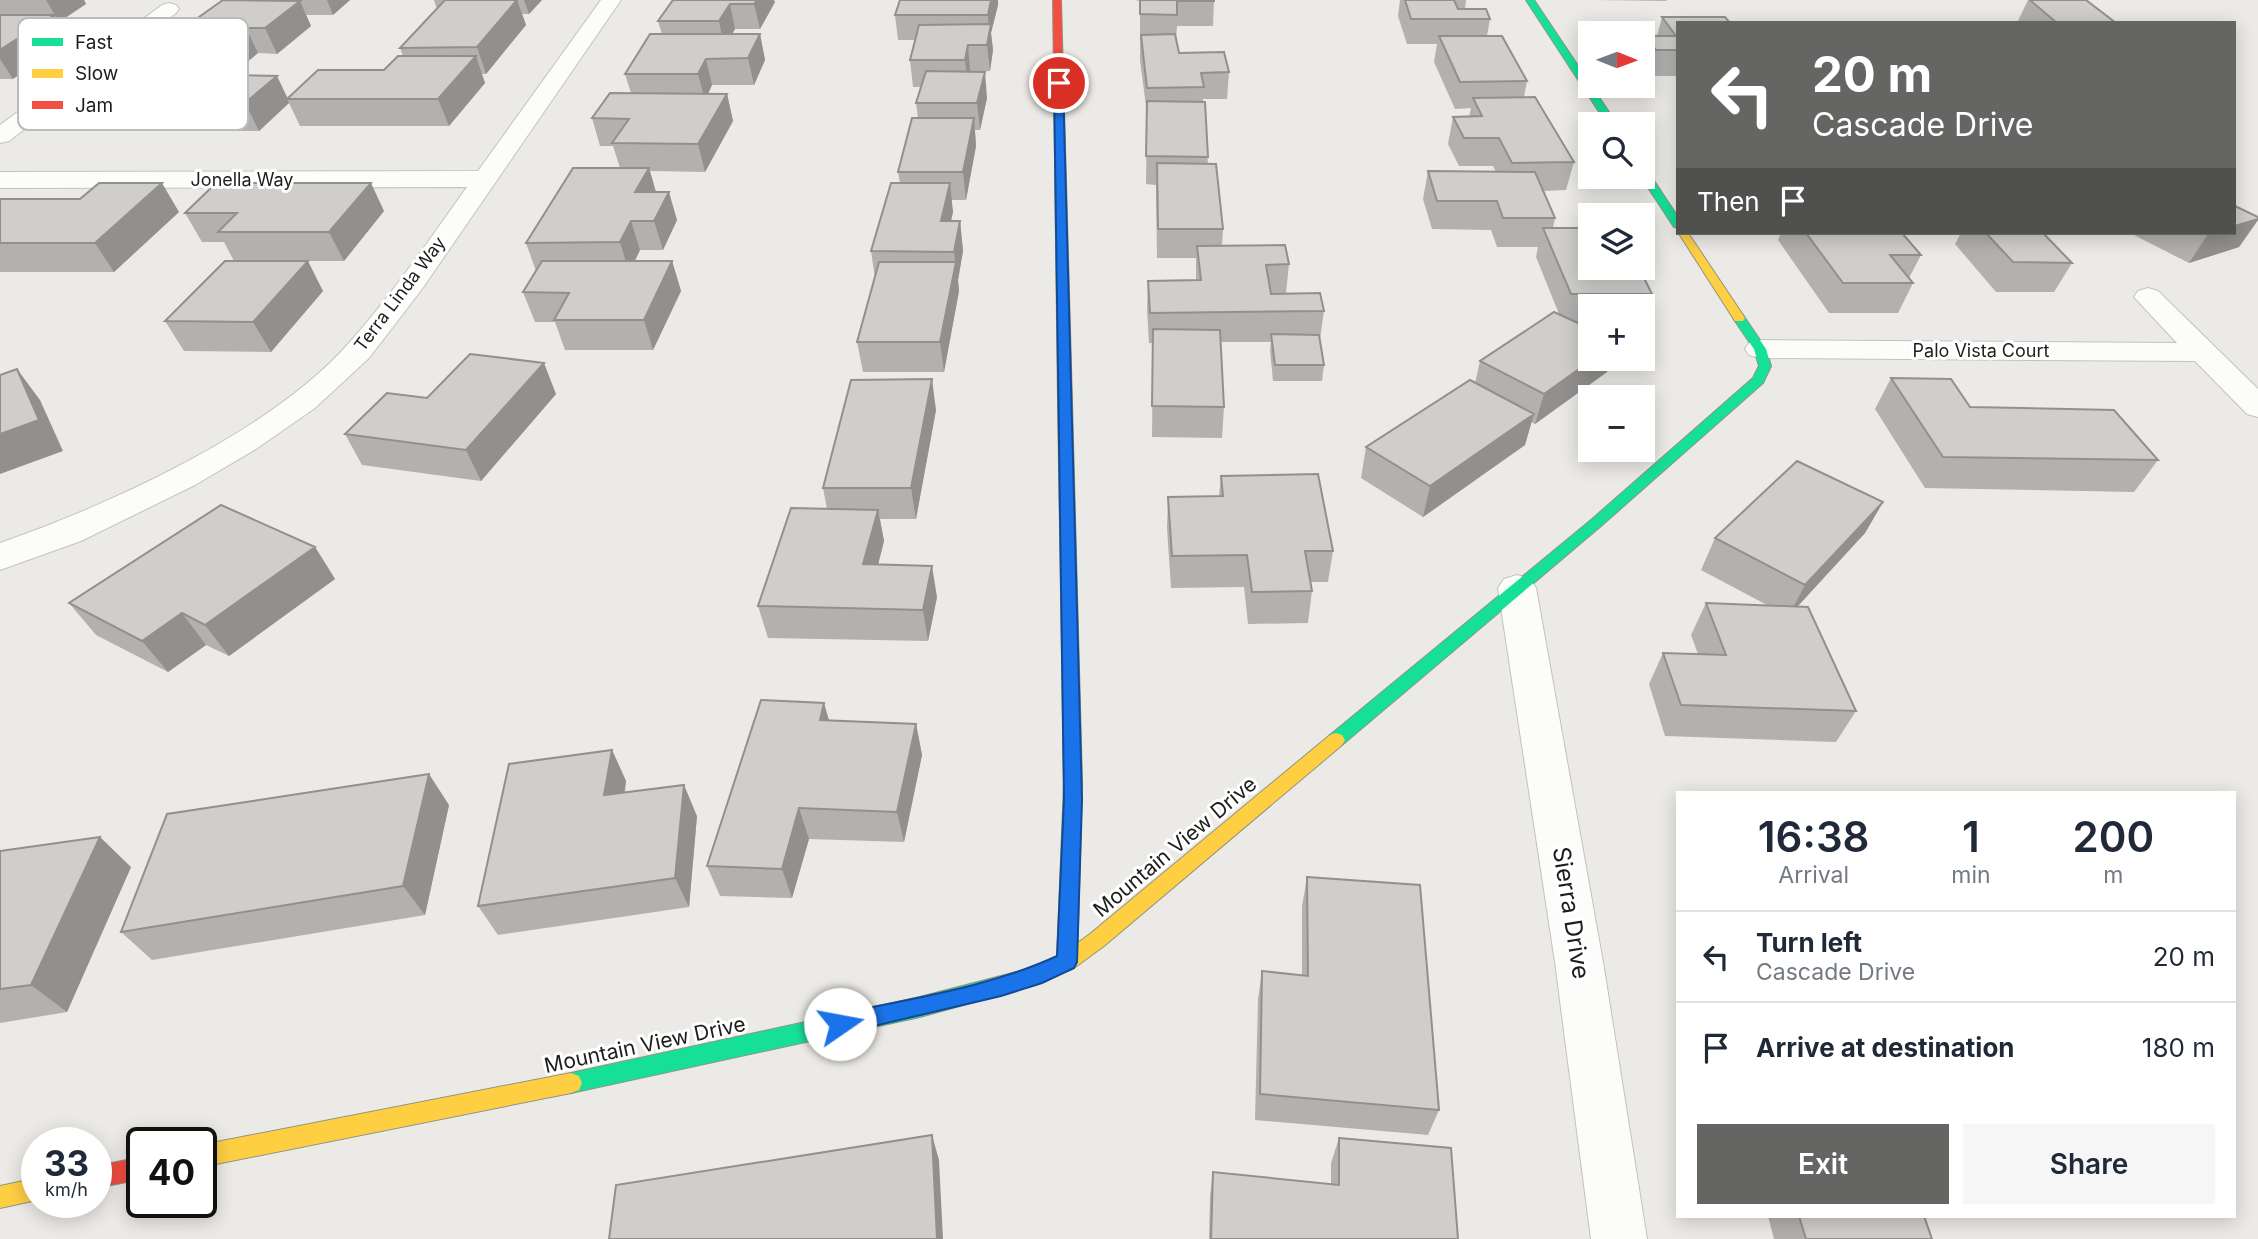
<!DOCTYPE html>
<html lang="en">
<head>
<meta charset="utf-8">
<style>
	body { margin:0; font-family:Inter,sans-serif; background:#f6f6f7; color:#1f2937; height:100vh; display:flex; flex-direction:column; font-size:26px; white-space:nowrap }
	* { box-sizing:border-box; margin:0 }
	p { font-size:23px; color:#747a83 }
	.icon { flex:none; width:38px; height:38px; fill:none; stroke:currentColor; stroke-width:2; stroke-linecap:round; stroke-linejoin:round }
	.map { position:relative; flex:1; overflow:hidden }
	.panel { position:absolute; left:1676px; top:791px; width:560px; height:427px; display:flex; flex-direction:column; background:#fff; border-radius:0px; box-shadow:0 4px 18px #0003 }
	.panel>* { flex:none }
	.guide { position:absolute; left:1676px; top:21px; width:560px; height:214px; border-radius:0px; box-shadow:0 4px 18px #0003; background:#656563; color:#fff; overflow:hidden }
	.needle { width:46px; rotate:91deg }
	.tools { position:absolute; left:1578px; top:21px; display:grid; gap:14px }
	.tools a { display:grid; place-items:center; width:77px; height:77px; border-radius:0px; background:#fff; box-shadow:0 4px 18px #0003; font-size:35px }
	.speed { position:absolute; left:21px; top:1127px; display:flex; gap:14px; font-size:35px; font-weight:700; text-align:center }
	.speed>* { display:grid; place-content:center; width:91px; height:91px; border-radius:50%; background:#fff; box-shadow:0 4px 18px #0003; line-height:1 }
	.speed small { font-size:18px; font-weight:400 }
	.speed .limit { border:4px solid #111; border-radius:10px; background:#fff; color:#111 }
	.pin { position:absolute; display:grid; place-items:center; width:60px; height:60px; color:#fff; margin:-30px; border:4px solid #fff; border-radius:50%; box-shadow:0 2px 7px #0007 }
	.me { position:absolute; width:77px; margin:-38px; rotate:78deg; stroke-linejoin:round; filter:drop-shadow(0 0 5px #0008) }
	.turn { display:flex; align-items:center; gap:24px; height:147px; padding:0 21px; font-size:32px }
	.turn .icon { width:91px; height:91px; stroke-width:2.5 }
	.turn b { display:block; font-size:49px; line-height:60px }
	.then { display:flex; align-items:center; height:66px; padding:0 21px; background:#0003; gap:14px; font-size:26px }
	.eta { display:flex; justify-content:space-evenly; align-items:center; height:119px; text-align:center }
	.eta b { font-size:42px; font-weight:600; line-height:49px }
	.action { display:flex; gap:14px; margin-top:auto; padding:14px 21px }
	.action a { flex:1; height:80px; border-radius:0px; background:#656563; color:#fff; font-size:28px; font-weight:600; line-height:80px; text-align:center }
	.action a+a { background:#f6f6f7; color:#1f2937 }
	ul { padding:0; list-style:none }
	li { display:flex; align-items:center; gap:21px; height:91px; padding:0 21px; border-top:2px solid #e0e1e3 }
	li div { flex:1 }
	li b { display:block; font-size:26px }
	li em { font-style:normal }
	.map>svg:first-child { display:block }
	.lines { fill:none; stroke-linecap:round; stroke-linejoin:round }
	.street-casing { stroke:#c3c2c0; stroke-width:2 }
	.fast-casing { stroke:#919480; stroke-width:2 }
	.slow-casing { stroke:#919480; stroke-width:2 }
	.jam-casing { stroke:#919480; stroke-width:2 }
	.street { fill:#fcfcfb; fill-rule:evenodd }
	.fast { fill:#16e098; fill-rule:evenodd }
	.slow { fill:#ffcf43; fill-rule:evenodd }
	.jam { fill:#f24e42; fill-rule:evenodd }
	.wall { fill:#b3b1af }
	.shaded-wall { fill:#92908e }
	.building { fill:#d0cecb; stroke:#92908e; stroke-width:2 }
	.route { fill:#1a73e8; stroke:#114b97; stroke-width:2 }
	.labels { text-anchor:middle; stroke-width:6; stroke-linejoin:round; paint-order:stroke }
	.far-street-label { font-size:18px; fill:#1d1d1d; stroke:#fff }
	.street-label { font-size:21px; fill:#1d1d1d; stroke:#fff }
	.near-street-label { font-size:24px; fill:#1d1d1d; stroke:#fff }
	.key { fill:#fff; stroke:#bbb; stroke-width:2 }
	.key-label { font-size:19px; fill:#1d1d1d }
</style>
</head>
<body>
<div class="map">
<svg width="2258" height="1239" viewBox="0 0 2258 1239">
	<rect width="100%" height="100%" fill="#eceae6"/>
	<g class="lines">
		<!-- street casing -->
		<g class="street-casing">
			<path id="street" d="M601,0H621L422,289L369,358L315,408L256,449L195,485L81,541L0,570V543C111,504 269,433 348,344C392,295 429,240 467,187L0,188V172L478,171Z
				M169,3L176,5L179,9L176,13L9,141L0,143V125L162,5Z
				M2148,288L2158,291L2258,389V417L2247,414L2195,361L1760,358L1749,355L1745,349L1749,343L1760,340L2177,343L2134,297L2138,291Z
				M1517,575L1530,579L1536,588L1603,962L1647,1239H1591L1555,962L1498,588L1504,579Z"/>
		</g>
		<!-- fast casing -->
		<g class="fast-casing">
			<path id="fast" d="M1526,0H1534L1617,124H1607Z
				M1643,169L1647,170L1678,217V228L1674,227L1641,177H1643Z
				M1739,314L1743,315L1766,349L1771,366L1763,383L1601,526L1342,745L1336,747L1330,745L1327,740L1330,735L1591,520L1753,378L1759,366L1754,349L1733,318Z
				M1073,776L1079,778L1082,783L1077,962L1074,968L1067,971L1062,969L1059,974L1035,985L920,1017L571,1093L563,1090L560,1083L563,1076L571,1073L920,997L1032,968L1052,959L1057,961L1064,783L1067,778Z"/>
		</g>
		<!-- slow casing -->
		<g class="slow-casing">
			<path id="slow" d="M1678,232L1688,233L1745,318L1743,321H1735Z
				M1065,398L1072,402L1082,783L1079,788L1073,790L1067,788L1064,783L1058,402Z
				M1336,733L1342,735L1345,740L1342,745L1104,946L1074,968L1052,977L1045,974L1042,968L1045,962L1060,956L1090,934L1330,735Z
				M571,1073L579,1076L582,1083L579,1090L571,1093L201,1167V1145Z
				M37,1178V1200L0,1208V1186Z"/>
		</g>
		<!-- jam casing -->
		<g class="jam-casing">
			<path id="jam" d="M1053,0H1061L1072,402L1065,406L1058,402Z
				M142,1157V1179L96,1188V1166Z"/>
		</g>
		<!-- street -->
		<use href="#street" class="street"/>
		<!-- fast -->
		<use href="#fast" class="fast"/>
		<!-- slow -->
		<use href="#slow" class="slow"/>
		<!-- jam -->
		<use href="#jam" class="jam"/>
	</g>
	<!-- wall -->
	<path class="wall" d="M0,0H84L86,4L58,22L69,40L13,79H0Z
		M267,0H350L333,15H306L311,26L277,54L258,53L236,71L238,76L288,98L384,70L403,56L400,48L437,9L434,0H542L529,14H522L526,25L486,74H482L485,83L449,126H300L289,103L259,131L133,130L130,124H107L91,97L169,67L158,46Z
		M673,0L775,2L760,29H735L732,34H760L765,60L754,85H712L708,94H727L733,121L705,172L650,171L656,192L677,220L663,250H640L635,261H672L681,291L653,350H565L555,322H535L523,292L536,271L526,243L620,168L613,146H600L592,118L631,93L625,74L662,34L658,21Z
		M900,0H998V5L991,33L993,50L990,71H970V72L987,98L980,130H975L976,146L966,200H951L953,212L951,221H960L963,251L958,280L959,291L944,372H863L857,342L875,278L871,251L900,183L898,172L918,118L916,103L921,87H913L910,60L915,40H898L895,15Z
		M1135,0H1214L1213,26H1177L1176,40L1179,53L1229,72L1227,99H1203V101L1208,164L1223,229L1222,246L1289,264L1286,293L1324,311L1320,339L1324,365L1322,381H1273L1270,350L1271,342H1220L1224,407L1222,438L1152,437L1153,343H1149L1147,310L1148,281L1196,280V258H1157L1156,185L1146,184L1147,114L1140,60V1Z
		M1400,0H1466L1465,9L1490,19L1487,36L1527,81L1524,97L1574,162L1566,190L1543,191L1555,218L1553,228L1652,294L1643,321V306H1591V324H1579L1591,359H1612L1607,372L1535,424L1531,422L1525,445L1423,517L1361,478L1366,447L1475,383L1480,361L1559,314L1536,257L1538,247H1497L1491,230L1432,229L1423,199L1428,171L1496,172L1493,166H1459L1448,144L1453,117H1469L1471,108L1455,109L1434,62L1437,44H1407L1398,16Z
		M1596,0H1667L1666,1Z
		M2028,0H2086L2116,23H2017Z
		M1662,17L1678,23V76H1648L1643,69V45L1646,36H1657Z
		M0,199L179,212L114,272H0Z
		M384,211L344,261H282L323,291L271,352L184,351L165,321L234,261L224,242H202L185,213Z
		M2258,217V220L2239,247L2189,263L2130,233H2235Z
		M1781,233H1902L1921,255L1909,278L1913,283L1898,313H1829L1778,240Z
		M1961,233H2043L2072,263L2054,292H1996L1955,244Z
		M1891,378L1970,407L2158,460L2134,492L1925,488L1875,409Z
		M556,394L481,481L362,465L345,434L427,398Z
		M936,410L916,519H880L884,541L878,565L937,597L928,641L768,638L758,606L827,509L823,488Z
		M1221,476L1333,551L1328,582H1311L1312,591L1308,623L1248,624L1244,587L1171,588L1167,528L1168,497L1219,496Z
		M1883,502L1865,533L1797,606L1856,711L1836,742L1665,736L1649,684L1663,653L1698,654L1691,635L1706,603L1767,605L1701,570L1715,538Z
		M315,547L335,579L229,656L206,645L168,672L96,635L69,603Z
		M829,721L916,724L922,755L904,842L809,839L792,898L720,896L707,866Z
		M612,750L626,781L625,793L697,816L689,907L498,935L478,906Z
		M449,805L425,915L152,960L121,932Z
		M0,851L131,867L67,1012L0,1023Z
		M1307,877L1439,1110L1428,1135L1255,1120L1258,999L1262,971L1302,975V906Z
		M1339,1138L1458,1239H1209L1210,1196L1213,1172L1331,1185V1163Z
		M1768,1216H1924L1932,1239H1774Z"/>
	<!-- shaded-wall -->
	<path class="shaded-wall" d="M46,0H84L86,4L59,22Z
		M327,0H350L333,15Z
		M517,0L526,25L486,74L477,47Z
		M524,0H542L529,14Z
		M757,0H774L775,2L760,29L754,4Z
		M991,0H998V5L991,33L993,50L990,71L987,45L989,34L988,15Z
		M300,1L311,26L277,54L265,28Z
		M730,4L735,29L724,47L719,21Z
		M54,15L69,40L13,79L0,59V50Z
		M246,28L258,53L236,71L247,93L224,75L231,69L220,47Z
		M760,34L765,60L754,85L748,58Z
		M968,45L970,71L968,86L965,60Z
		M476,56L485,83L449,126L438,99Z
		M706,59L712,85L705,100L698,74Z
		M985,72L987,98L980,130L977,103Z
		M277,76L288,99H287L289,103L259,131L245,103Z
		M727,94L733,121L705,172L698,144Z
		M974,118L976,146L966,200L963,172Z
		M649,168L657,196L635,192Z
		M162,183L179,212L114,272L95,243Z
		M371,183L384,211L344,261L329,232Z
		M950,183L953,212L944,250L941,221Z
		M669,192L677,220L663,250L654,221Z
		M2258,219V220L2239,247L2189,263L2208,234L2212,233H2235V226Z
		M631,221L640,250L629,272L620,242Z
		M960,221L963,251L958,280L959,291L944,372L940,342L955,263L954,252Z
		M308,261L323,291L271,352L253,322Z
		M672,261L681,291L653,350L644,320Z
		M1593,359H1612L1607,372L1535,424L1544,394Z
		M544,363L556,394L481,481L466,450Z
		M17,369L40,400L63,451L0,474V434Z
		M932,379L936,410L916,519L911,488Z
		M1534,414L1525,445L1423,517L1430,486Z
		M1883,502L1865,533L1788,617L1805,585Z
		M878,510L884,541L870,596L863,564Z
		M315,547L335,579L229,656L205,625Z
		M932,566L937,597L928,641L923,610Z
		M182,613L206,645L168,672L142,641Z
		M824,703L833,734L820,720Z
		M916,724L922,755L904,842L897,812Z
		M612,750L626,781L619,825L604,795Z
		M429,774L449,805L425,915L403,886Z
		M684,785L697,816L689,907L675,878Z
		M799,808L809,839L792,898L782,869Z
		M100,837L131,867L67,1012L31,985Z
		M932,1135L939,1160L943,1239H937Z"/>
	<!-- building -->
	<path class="building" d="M223,0L300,1L265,28H246L220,47L158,46Z
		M445,0H517L477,47L400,48Z
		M673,0H757L754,4H730L719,21H658Z
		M900,0H991L988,15H895Z
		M1140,0H1214V1H1177V15L1140,14Z
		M1405,0H1454L1458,9H1486L1490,19H1411Z
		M2030,0H2086L2116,23H2057Z
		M0,15H54L0,50Z
		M1662,17H1725L1730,23H1678V50H1656L1646,36H1676Z
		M991,24L987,45H968L965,60H910L919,25Z
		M650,34H760L748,58L706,59L698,74H625Z
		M1175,34L1179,53L1224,52L1229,72L1201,73L1204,87L1147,88L1141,35Z
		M1439,36H1502L1527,81L1460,82Z
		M398,56H476L438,99H287L318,70H384Z
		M132,67H234L224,75L277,76L245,103H117L125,97H91Z
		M926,71L985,72L977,103H916Z
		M610,93L727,94L698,144L612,143L629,119L592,118Z
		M1535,97L1574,162L1512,163L1499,138H1464L1453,117L1482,116L1473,98Z
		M1147,101L1205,102L1208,157L1146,156Z
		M912,118H974L963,172H898Z
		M1157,163L1216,164L1223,229H1158Z
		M573,168H649L635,192H669L654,221H631L620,242L526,243Z
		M1428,171L1535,172L1555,218H1503L1497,201H1437Z
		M99,183H162L95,243H0V199H80Z
		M216,183H371L329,232H218L237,213H185Z
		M891,183H950L941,221H960L954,252L871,251Z
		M2235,206L2258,217V219L2235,226Z
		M1543,228H1591V268H1639L1652,294H1571Z
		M1806,233H1902L1921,255H1890L1913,283H1843Z
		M1986,233H2043L2072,263L2013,262Z
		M1285,245L1289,264L1266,265L1271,294L1320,293L1324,311L1150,313L1148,281L1201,280L1197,246Z
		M225,261H308L253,322L165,321Z
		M542,261H672L644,320H554L569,293L523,292Z
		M879,262H956L940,342H857Z
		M1554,312L1591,329V359H1593L1544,394L1480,361Z
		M1153,329L1220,330L1224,407L1152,406Z
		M1271,334L1319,335L1324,365H1275Z
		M470,354L544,363L466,450L345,434L387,393L427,398Z
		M17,369L39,420L0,434V375Z
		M1891,378L1951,379L1970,407L2114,410L2158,460L1943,457Z
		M932,379L911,488H823L851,380Z
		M1470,380L1534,414L1430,486L1366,447Z
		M1797,461L1883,502L1805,585L1715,538Z
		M1318,474L1333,551H1305L1312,591L1252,592L1247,555L1172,556L1168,497L1223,496L1221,476Z
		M221,505L315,547L205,625L182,613L142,641L69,603Z
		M791,508L878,510L863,564L932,566L923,610L758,606Z
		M1706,603L1808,607L1856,711L1681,705L1663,653L1726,655Z
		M761,700L824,703L820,720L916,724L897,812L799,808L782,869L707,866Z
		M612,750L604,795L684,785L675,878L478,906L509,764Z
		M429,774L403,886L121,932L167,814Z
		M100,837L31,985L0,989V851Z
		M1307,877L1420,885L1439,1110L1260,1094L1262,971L1308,976Z
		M932,1135L937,1239H609L616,1185Z
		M1339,1138L1451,1148L1458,1239H1211L1213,1172L1339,1185Z
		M1799,1216H1924L1932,1239H1806Z"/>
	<!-- route -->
	<path class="route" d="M1059,80L1063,83L1082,799L1077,962L1074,968L1042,983L1001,996L840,1034L833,1031L830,1024L833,1017L840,1014C912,998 990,987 1057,956L1064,799L1054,83Z"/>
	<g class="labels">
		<!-- far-street labels -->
		<g class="far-street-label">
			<text x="242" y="186">Jonella Way</text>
			<text transform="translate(400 294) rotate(-53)" y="6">Terra Linda Way</text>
			<text x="1981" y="357">Palo Vista Court</text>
		</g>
		<!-- street labels -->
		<g class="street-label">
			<text transform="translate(1175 847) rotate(-40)" y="7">Mountain View Drive</text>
			<text transform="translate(645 1045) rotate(-12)" y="7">Mountain View Drive</text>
		</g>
		<!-- near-street labels -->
		<g class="near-street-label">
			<text transform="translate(1571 913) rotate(81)" y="8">Sierra Drive</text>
		</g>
	</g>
	<!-- legend -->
	<rect x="18" y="18" width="230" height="112" rx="10" class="key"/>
	<rect x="32" y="38" width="31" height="8" fill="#16e098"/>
	<rect x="32" y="69" width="31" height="9" fill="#ffcf43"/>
	<rect x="32" y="101" width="31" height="8" fill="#f24e42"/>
	<g class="key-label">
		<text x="75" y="49">Fast</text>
		<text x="75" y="80">Slow</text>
		<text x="75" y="112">Jam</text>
	</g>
</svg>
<div class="tools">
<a><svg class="needle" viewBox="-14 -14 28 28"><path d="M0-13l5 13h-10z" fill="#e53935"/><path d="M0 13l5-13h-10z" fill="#747a83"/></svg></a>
<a><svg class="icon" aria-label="search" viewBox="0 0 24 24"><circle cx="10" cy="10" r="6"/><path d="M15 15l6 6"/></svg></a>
<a><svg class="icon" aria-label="layers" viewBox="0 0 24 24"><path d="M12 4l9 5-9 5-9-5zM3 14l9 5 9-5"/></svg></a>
<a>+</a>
<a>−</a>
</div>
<div class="speed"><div>33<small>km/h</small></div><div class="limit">40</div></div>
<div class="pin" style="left:1059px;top:83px;background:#d93025"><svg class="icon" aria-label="arrive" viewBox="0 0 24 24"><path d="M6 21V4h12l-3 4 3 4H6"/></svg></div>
<svg class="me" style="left:840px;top:1024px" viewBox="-20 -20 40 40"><circle r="19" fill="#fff"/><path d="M0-13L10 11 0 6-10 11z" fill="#1a73e8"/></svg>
<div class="guide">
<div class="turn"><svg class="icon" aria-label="left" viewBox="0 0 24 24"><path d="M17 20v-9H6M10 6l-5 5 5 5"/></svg><div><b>20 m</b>Cascade Drive</div></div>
<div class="then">Then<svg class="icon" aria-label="arrive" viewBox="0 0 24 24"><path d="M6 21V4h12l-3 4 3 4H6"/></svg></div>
</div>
<section class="panel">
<div class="eta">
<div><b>16:38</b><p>Arrival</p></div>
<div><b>1</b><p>min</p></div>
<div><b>200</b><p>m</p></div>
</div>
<ul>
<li><svg class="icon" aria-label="left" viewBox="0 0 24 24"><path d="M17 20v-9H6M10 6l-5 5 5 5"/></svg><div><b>Turn left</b><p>Cascade Drive</p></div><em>20 m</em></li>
<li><svg class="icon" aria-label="arrive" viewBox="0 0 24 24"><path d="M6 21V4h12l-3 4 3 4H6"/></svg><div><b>Arrive at destination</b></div><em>180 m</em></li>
</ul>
<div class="action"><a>Exit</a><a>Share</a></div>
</section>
</div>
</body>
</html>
